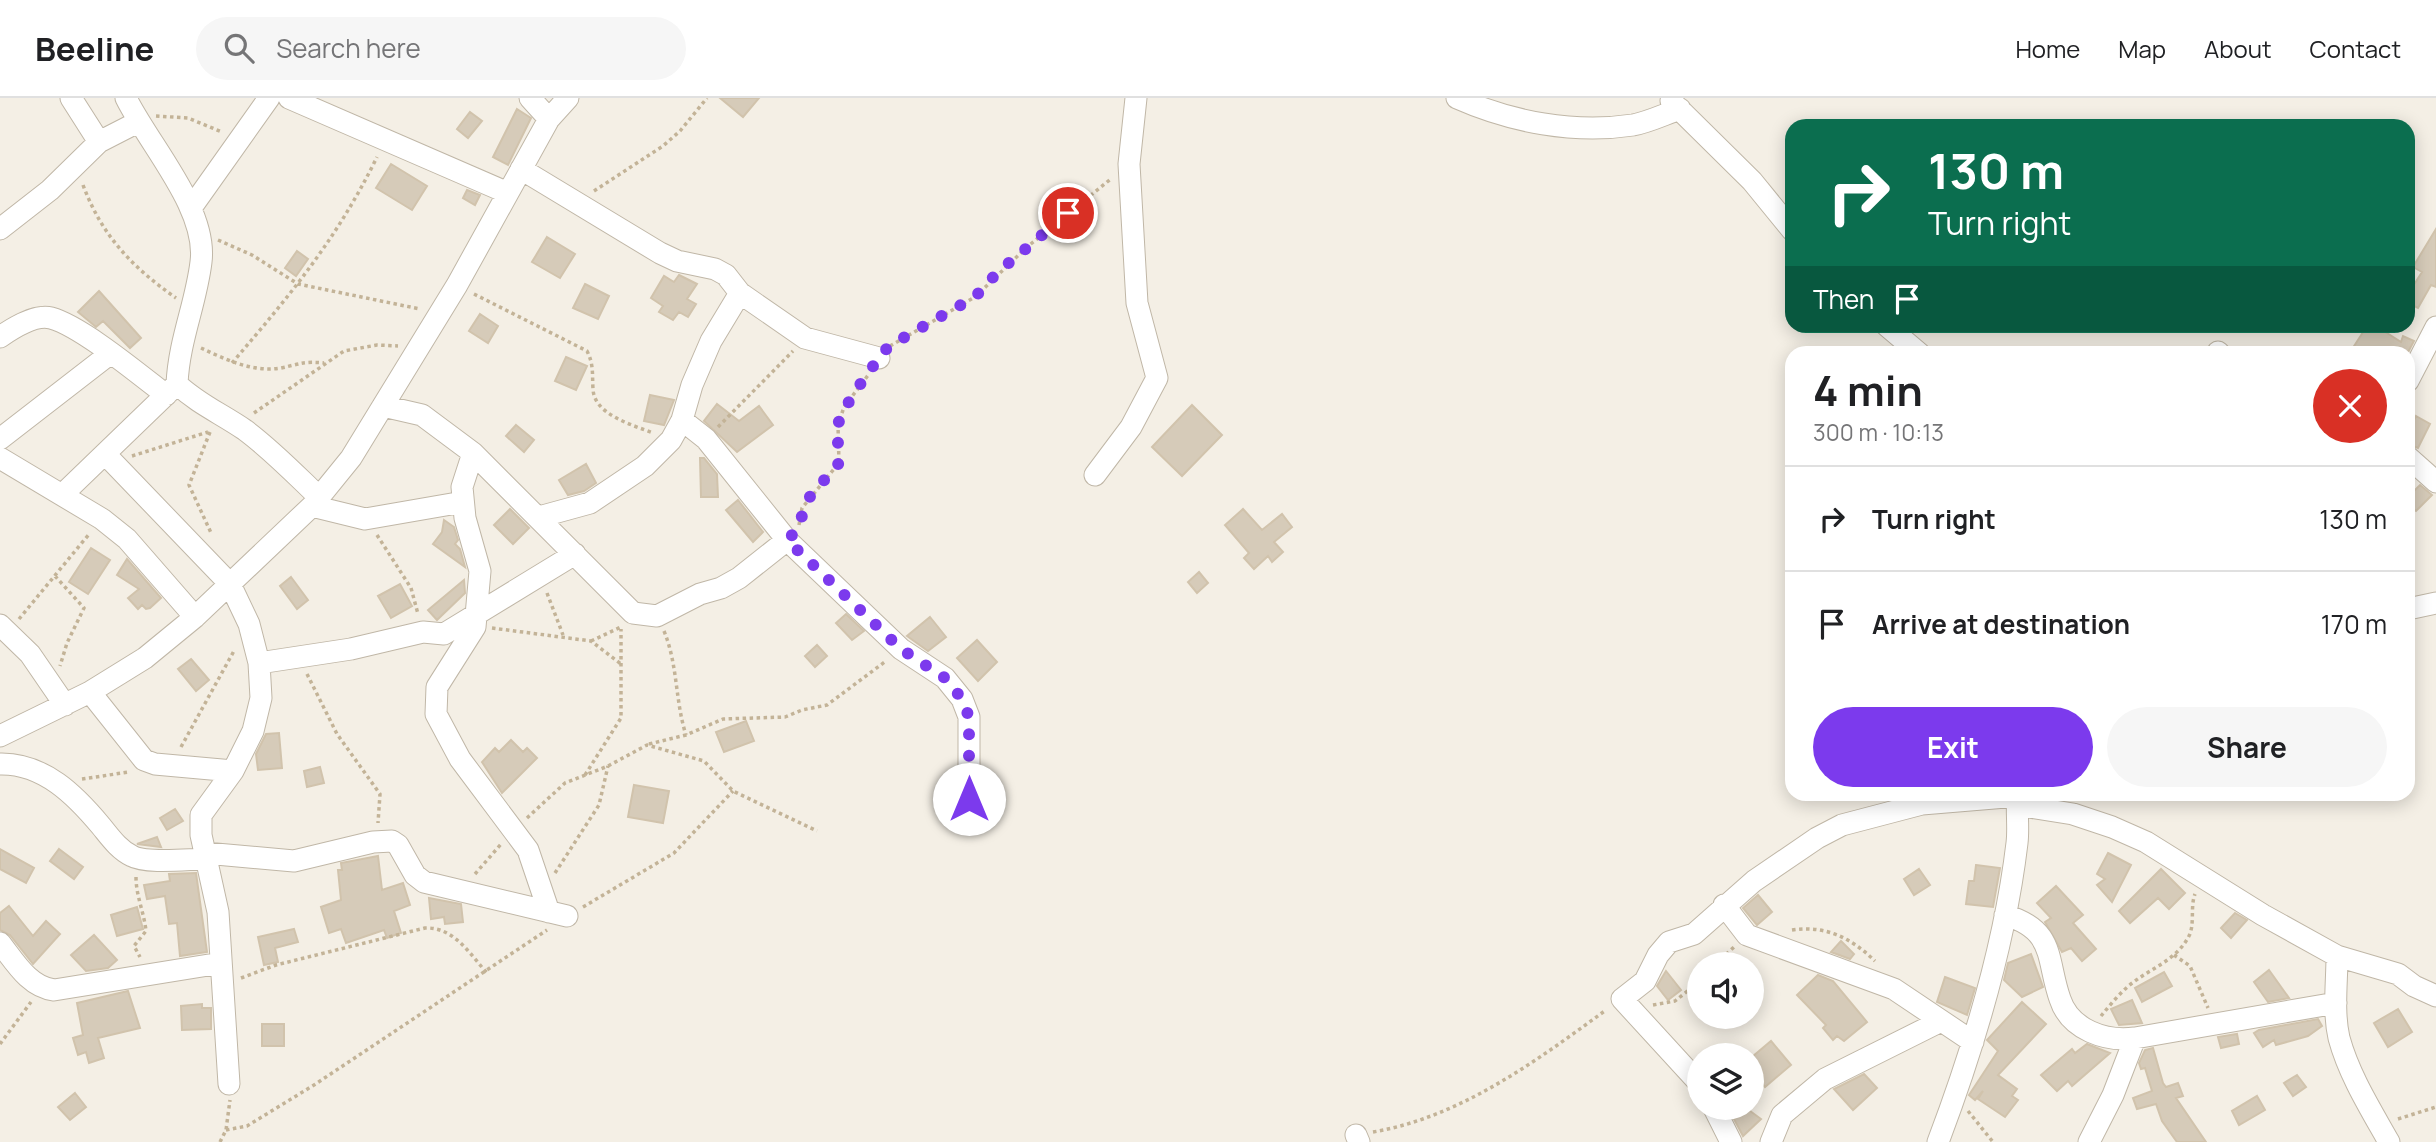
<!DOCTYPE html>
<html lang="en">
<head>
<meta charset="utf-8">
<style>
	body { margin:0; font-family:Manrope,sans-serif; background:#f6f6f6; color:#202124; height:100vh; display:flex; flex-direction:column; font-size:26px; white-space:nowrap }
	* { box-sizing:border-box; margin:0 }
	p { font-size:23px; color:#757577 }
	.icon { flex:none; width:38px; height:38px; fill:none; stroke:currentColor; stroke-width:2; stroke-linecap:round; stroke-linejoin:round }
	.map { position:relative; flex:1; overflow:hidden }
	.side { position:absolute; left:1785px; top:248px; width:630px; height:455px; display:flex; flex-direction:column; background:#fff; border-radius:21px; box-shadow:0 4px 18px #0003 }
	.side>* { flex:none }
	.hud { position:absolute; left:1785px; top:21px; width:630px; height:214px; border-radius:21px; box-shadow:0 4px 18px #0003; background:#0b6e4f; color:#fff; overflow:hidden }
	.controls { position:absolute; left:1687px; top:854px; display:grid; gap:14px }
	.controls a { display:grid; place-items:center; width:77px; height:77px; border-radius:50%; background:#fff; box-shadow:0 4px 18px #0003; font-size:35px }
	.pin { position:absolute; display:grid; place-items:center; width:60px; height:60px; color:#fff; margin:-30px; border:4px solid #fff; border-radius:50%; box-shadow:0 2px 7px #0007 }
	.me { position:absolute; width:77px; margin:-38px; rotate:0deg; stroke-linejoin:round; filter:drop-shadow(0 0 5px #0008) }
	.turn { display:flex; align-items:center; gap:24px; height:147px; padding:0 28px; font-size:32px }
	.turn .icon { width:91px; height:91px; stroke-width:2.5 }
	.turn b { display:block; font-size:49px; line-height:60px }
	.then { display:flex; align-items:center; height:66px; padding:0 28px; background:#0003; gap:14px; font-size:26px }
	.round { display:grid; place-items:center; flex:none; width:74px; height:74px; border-radius:37px; background:#f6f6f6 }
	.headline { display:flex; align-items:center; justify-content:space-between; height:119px; padding:0 28px }
	h1 { font-size:42px; font-weight:700; line-height:52px }
	.primary-button { display:flex; gap:14px; margin-top:auto; padding:14px 28px }
	.primary-button a { flex:1; height:80px; border-radius:42px; background:#7c3aed; color:#fff; font-size:28px; font-weight:700; line-height:80px; text-align:center }
	.primary-button a+a { background:#f6f6f6; color:#202124 }
	ul { padding:0; list-style:none }
	li { display:flex; align-items:center; gap:21px; height:105px; padding:0 28px; border-top:2px solid #e0e0e0 }
	li div { flex:1 }
	li b { display:block; font-size:26px }
	li em { font-style:normal }
	header { display:flex; align-items:center; gap:42px; box-sizing:border-box; height:98px; padding:0 35px; background:#fff; border-bottom:2px solid #e0e0e0 }
	header strong { font-size:33px }
	nav { display:flex; gap:38px; margin-inline-start:auto; font-size:24px }
	.search { width:490px; height:63px; background:#f6f6f6; display:flex; align-items:center; gap:18px; box-sizing:border-box; padding:0 24px; border-radius:38px; color:#757577; font-size:26px }
	.map>svg:first-child { display:block }
	.building { fill:#d6cbb9; stroke:#d1c3ac; stroke-width:2 }
	.lines { fill:none; stroke-linecap:round; stroke-linejoin:round }
	.minor-casing { stroke:#c0b7a7; stroke-width:23 }
	.path { stroke:#c3b397; stroke-width:3.5; stroke-dasharray:3.5 3.5; stroke-linecap:butt }
	.minor { stroke:#fff; stroke-width:21 }
	.route { stroke:#7c3aed; stroke-width:12; stroke-dasharray:0 21.6 }
</style>
</head>
<body>
<header>
<strong>Beeline</strong>
<div class="search"><svg class="icon" aria-label="search" viewBox="0 0 24 24"><circle cx="10" cy="10" r="6"/><path d="M15 15l6 6"/></svg>Search here</div>
<nav><a>Home</a><a>Map</a><a>About</a><a>Contact</a></nav>
</header>
<div class="map">
<svg width="2436" height="1044" viewBox="0 0 2436 1044">
	<rect width="100%" height="100%" fill="#f4efe5"/>
	<!-- building -->
	<path class="building" d="M720,0H759L743,19Z
		M517,11L531,20L508,67L493,59Z
		M470,14L482,23L468,40L457,31Z
		M391,66L427,88L412,112L376,90Z
		M467,92L480,97L475,107L463,100Z
		M2436,131V189L2431,187L2418,210L2408,205V196L2422,174L2413,169Z
		M547,139L575,156L560,180L532,164Z
		M297,153L308,161L296,178L285,170Z
		M679,177L697,186L687,201L696,206L688,219L679,214L673,222L659,214L663,208L651,200L664,178L674,184Z
		M585,186L609,198L598,221L573,210Z
		M99,193L141,240L130,250L103,223L96,229L78,214Z
		M480,216L498,228L488,245L469,233Z
		M2367,228H2376L2401,244L2403,238L2414,243L2407,256H2349Z
		M566,259L587,268L576,292L555,283Z
		M650,297L674,302L664,327L644,323Z
		M717,306L739,323L759,308L773,327L737,354L704,323Z
		M1192,307L1222,337L1182,378L1152,349Z
		M2416,318L2430,326L2418,350L2408,346V334Z
		M516,327L534,342L524,354L506,338Z
		M700,360H704L717,376L718,399H701Z
		M586,366L596,385L584,393L568,397L559,382Z
		M2420,387L2432,397L2416,413L2408,406V399Z
		M738,402L763,434L753,444L726,412Z
		M510,411L529,430L513,446L494,427Z
		M1243,411L1262,432L1282,416L1292,429L1274,444L1283,454L1272,464L1268,458L1254,471L1244,460L1249,455L1225,427Z
		M444,422L454,429L458,442L455,446L460,451L465,469L433,446L442,434Z
		M91,450L110,462L88,496L69,484Z
		M127,461L161,500L150,510L146,511L142,507L138,511L128,500L139,491L117,477Z
		M1199,474L1208,485L1197,495L1188,484Z
		M291,479L308,502L297,511L280,488Z
		M464,482L465,495L437,522L428,512Z
		M400,486L412,508L391,520L378,498Z
		M846,516L864,533L852,542L836,525Z
		M930,519L946,539L928,553L907,538Z
		M977,542L997,564L978,583L957,560Z
		M817,547L827,558L815,569L805,558Z
		M191,561L209,582L196,593L178,571Z
		M746,623L754,643L724,654L716,634Z
		M279,635L282,670L258,672L256,656L266,636Z
		M511,642L523,654L527,650L537,660L502,695L482,664L495,650L499,654Z
		M320,669L324,685L307,689L304,673Z
		M634,687L669,693L663,725L628,719Z
		M175,711L183,723L167,732L160,720Z
		M157,739L161,749L137,746Z
		M0,751L34,770L26,785L0,771Z
		M59,751L83,769L74,781L50,763Z
		M2108,755L2131,767L2112,804L2097,787L2105,781L2097,776Z
		M378,758L382,792L403,785L410,807L394,813L401,835L387,840L384,832L346,845L341,831L329,835L321,809L341,802L338,772H342L341,765Z
		M1976,767L2000,770L1993,809L1966,806L1969,783H1974Z
		M1919,771L1930,787L1914,797L1904,781Z
		M2161,771L2185,795L2169,811L2158,800L2130,825L2119,813Z
		M196,775L207,854L180,858L177,825L169,826L165,798L147,801L144,787L170,783L169,776Z
		M2056,788L2083,817L2073,825L2096,851L2082,863L2071,850L2062,854L2045,824L2051,820L2037,805Z
		M1758,797L1772,814L1757,827L1743,810Z
		M429,800L461,806L463,824L445,826L444,819L431,821Z
		M9,808L33,838L46,823L60,836L33,866L10,837L0,832V815Z
		M137,809L143,831L117,838L111,817Z
		M2235,815L2247,822L2231,840L2221,830Z
		M294,831L298,844L275,850L278,864L264,867L258,839Z
		M94,837L117,862L108,870L86,873L71,857Z
		M1841,843L1854,856L1850,861L1831,854Z
		M2031,856L2043,889L2022,899L2004,882L2008,865Z
		M2269,872L2289,900L2268,904L2254,884Z
		M1666,873L1681,892L1668,902L1657,888Z
		M2164,874L2172,888L2142,904L2135,890Z
		M1818,877L1833,883L1867,924L1844,943L1837,938L1833,942L1823,930L1826,927L1797,897Z
		M1945,879L1975,890L1967,917L1937,904Z
		M128,893L140,930L98,940L104,960L89,965L86,954L78,957L73,940L83,937L77,905Z
		M2132,902L2142,925L2119,927L2111,911Z
		M2022,904L2046,926L1998,977L2017,991L2012,998L2018,1002L2005,1019L1978,1001L1983,993L1975,1002L1969,997L1998,953L1987,942Z
		M202,906V910H211V931L182,932L181,908Z
		M2398,911L2412,934L2388,949L2374,925Z
		M2318,921L2322,928L2308,938L2276,947L2274,942L2263,949L2254,935L2259,932Z
		M262,926H284V948H262Z
		M2237,936L2239,946L2221,950L2218,939Z
		M1771,943L1791,967L1765,989L1752,973V959Z
		M2087,946L2110,955L2072,988L2068,983L2057,993L2041,977L2072,951L2075,955Z
		M2153,950L2163,985L2166,989L2178,985L2183,998L2176,1000L2206,1044H2177L2162,1023L2156,1006L2137,1011L2133,1000L2152,993L2145,970L2141,971L2139,965L2145,952Z
		M1864,976L1877,990L1853,1012L1834,991Z
		M2297,977L2306,989L2293,998L2284,985Z
		M75,995L86,1009L70,1022L58,1009Z
		M2257,998L2265,1012L2239,1027L2232,1013Z
		M1746,1010L1761,1021L1743,1038L1734,1021Z"/>
	<g class="lines">
		<!-- minor casing -->
		<g class="minor-casing">
			<path id="minor" d="M71,0L99,44
				M126,0C149,47 208,111 201,164C196,206 179,242 177,286C198,306 222,316 245,332C272,352 295,376 319,399
				M289,0L508,95
				M530,0L549,21
				M1457,0C1511,24 1574,36 1633,27C1649,24 1665,16 1680,11
				M1671,3L1752,83L1792,132
				M521,71L660,155L677,163L715,171L726,177L740,195L805,240L879,260
				M191,110L269,0
				M0,131L50,92L99,44L138,24
				M1887,228L1920,256
				M0,239C13,230 35,216 51,220C81,228 140,277 166,297
				M2218,254L2220,256
				M2408,283L2436,229
				M383,308L422,317L473,355L633,515L657,518L700,496L721,490L739,480L787,442
				M682,322L706,341L787,442L901,551L945,580L962,601L969,619V701
				M0,341L111,255
				M473,355L462,389L465,420L480,473L475,529L437,589L436,616L460,661L528,752L549,814
				M106,357L230,486L249,526L259,565L261,600L253,633L233,673L201,717V737L218,814L229,986
				M2408,359L2436,384
				M0,360L102,421L127,441L195,519
				M1095,377L1131,329L1157,280L1137,205L1129,66L1136,0
				M63,396L175,288
				M312,408L365,421L463,404
				M539,419L590,405L645,368L671,342L682,322L692,287L711,243L740,195
				M2408,511L2436,505
				M0,527L30,556L65,607
				M259,565L351,551L423,534L444,536L575,456
				M90,594L144,662L155,666L233,673
				M0,638L90,594L145,560L195,519L312,408L351,360L457,187L549,21L568,0
				M0,666C44,665 76,698 101,728C110,739 119,752 132,758C146,766 189,761 207,761
				M2017,707L2073,716L2112,729L2146,744L2263,817L2337,858L2398,876L2414,888L2436,898
				M205,755L294,763L373,744L392,743L398,747L415,777L424,784L567,818
				M1724,807L1747,837L1894,891L1973,944
				M2005,817C2056,832 2046,861 2060,901C2070,932 2106,944 2135,940L2336,905
				M0,845C15,864 29,889 54,892L221,865
				M2337,858C2337,884 2333,914 2339,940C2349,977 2371,1012 2389,1044
				M1699,985L1622,901L1645,883L1658,857L1669,844L1694,836L1754,783L1817,740L1842,727L1922,706L2018,698
				M1714,1010L1731,1044
				M1356,1037L1359,1044
				M1771,1044L1782,1017L1825,981L1941,923
				M1938,1044C1974,949 2005,846 2017,745C2019,729 2016,712 2018,696
				M2089,1044L2113,997L2135,940"/>
		</g>
		<!-- path -->
		<path class="path" d="M156,18L188,20L222,34
			M83,87C102,138 132,169 176,200
			M594,93L663,48L680,33L707,0
			M218,142L252,157L298,186L420,211
			M474,196L587,253C594,267 592,276 593,291C594,317 633,327 653,335
			M890,248L975,199L1027,149L1112,80
			M201,250C225,261 253,275 281,270C300,266 303,263 324,265
			M232,265C291,196 337,141 377,59
			M254,315L344,253L377,247L398,248
			M718,329L793,253
			M210,334L189,387L212,437
			M132,358L208,334
			M799,427L802,410L839,365L838,327L844,309L869,276
			M377,437L411,490L418,516
			M55,478L84,510L67,545L60,568
			M547,495L563,537
			M19,521L90,435
			M492,530L591,543L621,566
			M664,533C678,567 675,603 686,637
			M591,543L621,529
			M307,576L337,636L380,696L378,725
			M649,646L686,637L723,621L785,619L802,612L827,607L886,563
			M181,649L235,551
			M585,677L621,620V531
			M82,681L129,674
			M527,720L565,685L608,668L647,647L704,663L733,693L817,733
			M555,775L599,707L608,668
			M475,776L502,745
			M136,779C136,798 144,814 146,833L134,848L140,859
			M583,809L674,755L733,693
			M1792,832C1826,827 1851,840 1875,863
			M2174,857L2190,868L2208,910
			M1716,866L1735,848
			M241,880L276,867L425,830C454,829 469,855 487,875
			M1653,907L1675,903L1699,884
			M2101,918C2111,906 2122,892 2135,883C2154,869 2177,861 2189,838C2195,826 2190,809 2195,796
			M0,946L31,904
			M1968,1013L1993,1044
			M2398,1021L2436,1009
			M226,1032L247,1028L314,987L547,832
			M1373,1034C1461,1019 1536,963 1606,912
			M220,1044L226,1032L230,1002"/>
		<!-- minor -->
		<use href="#minor" class="minor"/>
	</g>
	<g class="lines">
		<!-- route -->
		<path class="route" d="M969,701V619L962,601L945,580L901,551L787,442L797,432L808,401L839,365C841,353 835,339 838,327C841,311 877,261 889,248L975,199L997,175L1068,115"/>
	</g>
</svg>
<div class="controls">
<a><svg class="icon" aria-label="sound" viewBox="0 0 24 24"><path d="M4 9h4l5-4v14l-5-4H4zM17 9q2 3 0 6"/></svg></a>
<a><svg class="icon" aria-label="layers" viewBox="0 0 24 24"><path d="M12 4l9 5-9 5-9-5zM3 14l9 5 9-5"/></svg></a>
</div>
<div class="pin" style="left:1068px;top:115px;background:#d93025"><svg class="icon" aria-label="arrive" viewBox="0 0 24 24"><path d="M6 21V4h12l-3 4 3 4H6"/></svg></div>
<svg class="me" style="left:969px;top:701px" viewBox="-20 -20 40 40"><circle r="19" fill="#fff"/><path d="M0-13L10 11 0 6-10 11z" fill="#7c3aed"/></svg>
<div class="hud">
<div class="turn"><svg class="icon" aria-label="right" viewBox="0 0 24 24"><path d="M7 20v-9h11M14 6l5 5-5 5"/></svg><div><b>130 m</b>Turn right</div></div>
<div class="then">Then<svg class="icon" aria-label="arrive" viewBox="0 0 24 24"><path d="M6 21V4h12l-3 4 3 4H6"/></svg></div>
</div>
<section class="side">
<div class="headline"><div><h1>4 min</h1><p>300 m · 10:13</p></div><a class="round" style="background:#d93025;color:#fff"><svg class="icon" aria-label="close" viewBox="0 0 24 24"><path d="M6 6l12 12M18 6L6 18"/></svg></a></div>
<ul>
<li><svg class="icon" aria-label="right" viewBox="0 0 24 24"><path d="M7 20v-9h11M14 6l5 5-5 5"/></svg><div><b>Turn right</b></div><em>130 m</em></li>
<li><svg class="icon" aria-label="arrive" viewBox="0 0 24 24"><path d="M6 21V4h12l-3 4 3 4H6"/></svg><div><b>Arrive at destination</b></div><em>170 m</em></li>
</ul>
<div class="primary-button"><a>Exit</a><a>Share</a></div>
</section>
</div>
</body>
</html>
